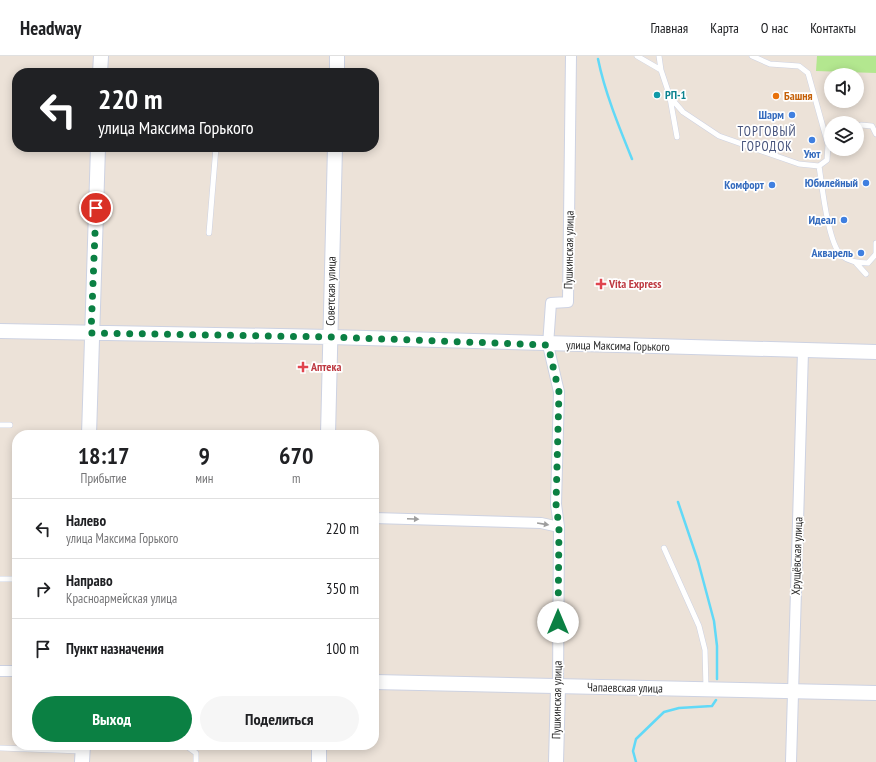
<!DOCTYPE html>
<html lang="ru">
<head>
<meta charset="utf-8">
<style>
	body { margin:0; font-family:"PT Sans Narrow",sans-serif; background:#f6f6f6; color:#202124; height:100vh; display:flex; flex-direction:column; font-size:15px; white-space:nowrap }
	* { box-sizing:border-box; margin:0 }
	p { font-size:13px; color:#757577 }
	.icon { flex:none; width:22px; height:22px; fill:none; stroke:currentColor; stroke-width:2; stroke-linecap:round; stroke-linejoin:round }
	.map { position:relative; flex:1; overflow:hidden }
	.side { position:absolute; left:12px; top:374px; width:367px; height:320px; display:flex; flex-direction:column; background:#fff; border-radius:16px; box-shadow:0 2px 10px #0003 }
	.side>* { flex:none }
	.hud { position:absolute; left:12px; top:12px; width:367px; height:84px; border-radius:16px; box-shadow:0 2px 10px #0003; background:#202124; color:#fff; overflow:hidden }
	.buttons { position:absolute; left:824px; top:12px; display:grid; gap:8px }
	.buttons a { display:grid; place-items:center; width:40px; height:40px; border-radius:50%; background:#fff; box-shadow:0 2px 10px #0003; font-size:20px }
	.pin { position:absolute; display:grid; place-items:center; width:34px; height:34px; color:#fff; margin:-17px; border:2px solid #fff; border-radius:50%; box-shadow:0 1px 4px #0007 }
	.me { position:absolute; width:44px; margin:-22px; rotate:0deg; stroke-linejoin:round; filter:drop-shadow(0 0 3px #0008) }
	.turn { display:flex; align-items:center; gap:14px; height:84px; padding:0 20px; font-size:18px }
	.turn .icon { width:52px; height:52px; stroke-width:2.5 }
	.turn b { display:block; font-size:28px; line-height:34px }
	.eta { display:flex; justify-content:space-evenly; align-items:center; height:68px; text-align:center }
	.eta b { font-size:24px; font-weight:700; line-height:28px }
	.button { display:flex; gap:8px; margin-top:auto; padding:8px 20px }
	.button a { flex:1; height:46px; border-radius:24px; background:#0b8043; color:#fff; font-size:16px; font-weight:700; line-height:46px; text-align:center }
	.button a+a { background:#f6f6f6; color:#202124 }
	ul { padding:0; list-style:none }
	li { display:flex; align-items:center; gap:12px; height:60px; padding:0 20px; border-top:1px solid #e0e0e0 }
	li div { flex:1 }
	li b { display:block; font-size:15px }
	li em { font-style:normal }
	header { display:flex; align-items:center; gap:24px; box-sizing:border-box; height:56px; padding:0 20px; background:#fff; border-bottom:1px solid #e0e0e0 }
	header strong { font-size:19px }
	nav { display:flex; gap:22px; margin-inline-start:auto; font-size:14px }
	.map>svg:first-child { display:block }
	.green { fill:#b3e78f }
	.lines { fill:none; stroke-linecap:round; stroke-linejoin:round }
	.stream { stroke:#61d9f7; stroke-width:2.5 }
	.lane-casing { stroke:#cdd2e2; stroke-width:6 }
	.street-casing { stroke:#cdd2e2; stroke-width:12 }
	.secondary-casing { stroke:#cdd2e2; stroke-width:16 }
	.lane { stroke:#fff; stroke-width:5 }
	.street { stroke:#fff; stroke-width:10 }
	.secondary { stroke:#fff; stroke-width:14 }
	.oneway { fill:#9e9e9e }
	.route { stroke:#0b8043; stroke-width:7; stroke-dasharray:0 12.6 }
	.culture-dot { fill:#0f9aa8; stroke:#fff; stroke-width:1.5 }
	.food-dot { fill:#e8710a; stroke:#fff; stroke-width:1.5 }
	.shop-dot { fill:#3f7fe0; stroke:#fff; stroke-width:1.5 }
	.health-dot { fill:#e0444e; stroke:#fff; stroke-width:1.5 }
	.labels { text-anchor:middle; stroke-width:3.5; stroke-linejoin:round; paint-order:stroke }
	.culture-label { font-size:12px; font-weight:bold; fill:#0d838f; stroke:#fff; text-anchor:start }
	.food-label { font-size:12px; font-weight:bold; fill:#c56008; stroke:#fff; text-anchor:start }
	.shop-label { font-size:12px; font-weight:bold; fill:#366cbe; stroke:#fff; text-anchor:end }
	.street-label { font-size:12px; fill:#282828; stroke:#fff }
	.health-label { font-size:12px; font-weight:bold; fill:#be3a42; stroke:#fff; text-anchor:start }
	.neighbourhood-label { font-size:13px; letter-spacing:1px; fill:#45527b; stroke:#fff }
</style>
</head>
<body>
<header>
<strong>Headway</strong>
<nav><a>Главная</a><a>Карта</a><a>О нас</a><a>Контакты</a></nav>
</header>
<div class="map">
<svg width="876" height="706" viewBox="0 0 876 706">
	<rect width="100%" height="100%" fill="#ece2d8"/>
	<!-- green -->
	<path class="green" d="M817,0H876V17L816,15Z"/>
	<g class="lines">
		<!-- stream -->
		<path class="stream" d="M598,3C605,37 619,71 632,103
			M678,446L698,505L714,565L717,590V623
			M636,706L633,695L636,683L664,656L679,652L712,650L716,644"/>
		<!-- lane casing -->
		<g class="lane-casing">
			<path id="lane" d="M637,0L661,14L670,41L683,56L719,80L799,108L819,110L827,104L828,89L808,17L799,10L770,8L752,0
				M659,0L661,14
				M670,42L677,81
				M857,71L861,69L872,70L876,78
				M819,110C822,129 828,189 842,200C850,206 858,207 868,207L876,198V187
				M209,177L216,91
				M856,207L866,218
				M0,369H10
				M664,492L699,570L705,594L706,632
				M0,523H17
				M185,689L196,697V706
				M0,692L82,695"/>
		</g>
		<!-- street casing -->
		<g class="street-casing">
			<path id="street" d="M374,462L541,467L559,471
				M0,615H17
				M558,631L559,471L556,448L559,336L548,289L551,247L568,246L571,0
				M791,706L803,295"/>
		</g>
		<!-- secondary casing -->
		<g class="secondary-casing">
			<path id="secondary" d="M100,17L101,0
				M337,17V0
				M0,275L330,281L876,296
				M89,379L98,91
				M328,379L335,91
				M374,626L876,637
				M82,706L83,689
				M319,706V689
				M556,706L558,631"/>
		</g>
		<!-- lane -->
		<use href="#lane" class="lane"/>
		<!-- street -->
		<use href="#street" class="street"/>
		<!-- secondary -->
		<use href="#secondary" class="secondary"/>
	</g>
	<!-- one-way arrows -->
	<defs><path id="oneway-solid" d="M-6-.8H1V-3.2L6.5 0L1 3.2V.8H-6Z"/></defs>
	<g class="oneway">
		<use href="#oneway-solid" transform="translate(413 463) rotate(2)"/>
		<use href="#oneway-solid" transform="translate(543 468) rotate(9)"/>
	</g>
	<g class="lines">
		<!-- route -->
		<path class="route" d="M96,152L91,277L330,281L548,289L559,336L556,448L559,471L558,566"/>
	</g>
	<!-- markers -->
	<circle class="culture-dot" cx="657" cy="39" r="4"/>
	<circle class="food-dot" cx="776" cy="40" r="4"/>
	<g class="shop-dot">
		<circle cx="792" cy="59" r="4"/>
		<circle cx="812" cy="84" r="4"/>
		<circle cx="866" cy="127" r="4"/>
		<circle cx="772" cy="129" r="4"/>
		<circle cx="844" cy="164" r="4"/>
		<circle cx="861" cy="197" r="4"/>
	</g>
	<g class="health-dot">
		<path d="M599 222h4v4h4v4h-4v4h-4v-4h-4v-4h4z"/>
		<path d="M301 305h4v4h4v4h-4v4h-4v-4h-4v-4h4z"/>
	</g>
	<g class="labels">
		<!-- culture labels -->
		<g class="culture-label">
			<text x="665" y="43">РП-1</text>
		</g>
		<!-- food labels -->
		<g class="food-label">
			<text x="784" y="44">Башня</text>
		</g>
		<!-- shop labels -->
		<g class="shop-label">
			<text x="784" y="63">Шарм</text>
			<text x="812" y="102" text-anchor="middle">Уют</text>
			<text x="858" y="131">Юбилейный</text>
			<text x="764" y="133">Комфорт</text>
			<text x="836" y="168">Идеал</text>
			<text x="853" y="201">Акварель</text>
		</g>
		<!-- street labels -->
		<g class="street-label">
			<text transform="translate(569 194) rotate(-89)" y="4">Пушкинская улица</text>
			<text transform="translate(331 235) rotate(-89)" y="4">Советская улица</text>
			<text transform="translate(618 290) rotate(1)" y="4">улица Максима Горького</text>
			<text transform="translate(797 500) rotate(-88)" y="4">Хрущёвская улица</text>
			<text transform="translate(625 632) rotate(1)" y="4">Чапаевская улица</text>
			<text transform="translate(557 644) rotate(-89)" y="4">Пушкинская улица</text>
		</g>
		<!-- health labels -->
		<g class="health-label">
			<text x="609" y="232">Vita Express</text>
			<text x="311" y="315">Аптека</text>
		</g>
		<!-- neighbourhood labels -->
		<g class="neighbourhood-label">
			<text x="767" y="80">ТОРГОВЫЙ<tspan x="767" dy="15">ГОРОДОК</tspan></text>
		</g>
	</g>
</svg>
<div class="buttons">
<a><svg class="icon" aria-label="sound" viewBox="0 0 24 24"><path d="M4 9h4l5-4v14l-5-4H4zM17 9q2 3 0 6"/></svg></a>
<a><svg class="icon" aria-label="layers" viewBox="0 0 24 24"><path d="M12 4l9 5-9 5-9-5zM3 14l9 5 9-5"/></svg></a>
</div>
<div class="pin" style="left:96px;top:152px;background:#d93025"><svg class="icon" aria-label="arrive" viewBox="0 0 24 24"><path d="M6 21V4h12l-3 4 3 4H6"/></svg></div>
<svg class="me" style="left:558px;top:566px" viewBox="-20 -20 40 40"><circle r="19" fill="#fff"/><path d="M0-13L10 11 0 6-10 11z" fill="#0b8043"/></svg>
<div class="hud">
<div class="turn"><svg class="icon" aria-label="left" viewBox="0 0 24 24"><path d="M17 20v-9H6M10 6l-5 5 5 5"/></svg><div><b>220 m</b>улица Максима Горького</div></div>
</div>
<section class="side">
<div class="eta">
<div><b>18:17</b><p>Прибытие</p></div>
<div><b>9</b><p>мин</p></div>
<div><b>670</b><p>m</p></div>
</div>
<ul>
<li><svg class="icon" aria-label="left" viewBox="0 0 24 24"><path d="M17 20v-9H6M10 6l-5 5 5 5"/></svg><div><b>Налево</b><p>улица Максима Горького</p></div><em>220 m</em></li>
<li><svg class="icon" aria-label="right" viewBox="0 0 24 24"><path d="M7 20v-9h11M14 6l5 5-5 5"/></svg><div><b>Направо</b><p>Красноармейская улица</p></div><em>350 m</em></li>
<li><svg class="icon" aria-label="arrive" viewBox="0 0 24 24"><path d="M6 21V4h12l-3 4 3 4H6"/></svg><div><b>Пункт назначения</b></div><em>100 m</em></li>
</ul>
<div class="button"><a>Выход</a><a>Поделиться</a></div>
</section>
</div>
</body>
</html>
